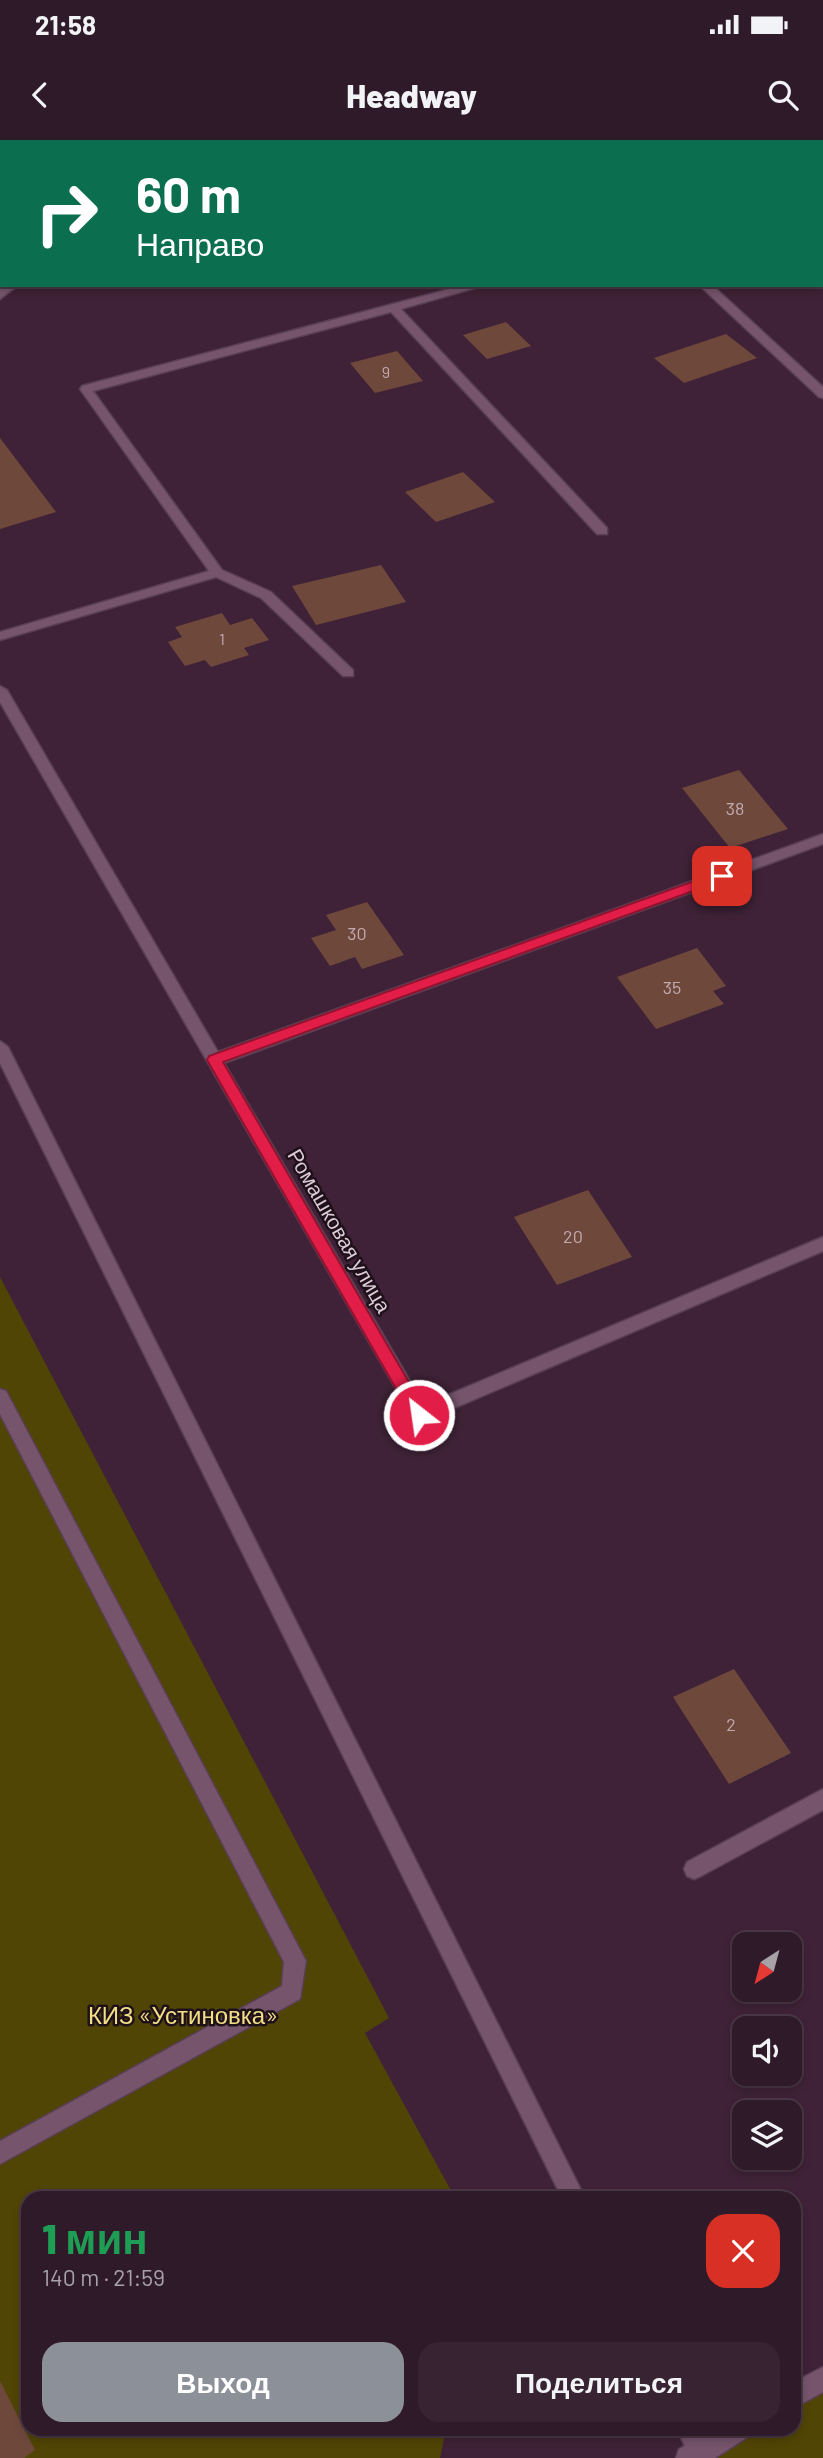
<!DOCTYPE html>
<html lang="ru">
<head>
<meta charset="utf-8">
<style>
	body { margin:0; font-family:Barlow,sans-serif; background:#372331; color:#f1f3f6; height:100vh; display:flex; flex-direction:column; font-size:26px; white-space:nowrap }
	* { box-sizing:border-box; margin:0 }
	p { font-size:23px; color:#a7a1a8 }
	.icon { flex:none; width:38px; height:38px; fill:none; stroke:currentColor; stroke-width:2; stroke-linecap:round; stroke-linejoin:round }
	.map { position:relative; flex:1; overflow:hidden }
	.side { position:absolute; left:21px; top:2051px; width:780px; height:245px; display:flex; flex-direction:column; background:#2f1a29; border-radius:21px; box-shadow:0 4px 10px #0003,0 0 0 2px #4a3846 }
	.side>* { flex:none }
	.hud { position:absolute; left:0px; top:0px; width:824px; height:147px; box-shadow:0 4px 10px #0003,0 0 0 2px #4a3846; background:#0b6e4f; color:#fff; overflow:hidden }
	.needle { width:46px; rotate:216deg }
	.tools { position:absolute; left:732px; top:1792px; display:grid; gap:14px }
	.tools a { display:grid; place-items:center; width:70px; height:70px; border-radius:14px; background:#2f1a29; box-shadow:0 4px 10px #0003,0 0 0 2px #4a3846; font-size:35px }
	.pin { position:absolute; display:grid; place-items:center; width:60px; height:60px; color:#fff; margin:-30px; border-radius:14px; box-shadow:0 4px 10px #0006 }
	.me { position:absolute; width:77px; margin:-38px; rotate:330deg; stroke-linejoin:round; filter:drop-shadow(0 0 5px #0008) }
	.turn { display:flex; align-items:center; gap:24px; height:147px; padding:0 21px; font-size:32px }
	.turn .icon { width:91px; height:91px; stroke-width:2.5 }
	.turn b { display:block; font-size:49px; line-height:60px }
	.round { display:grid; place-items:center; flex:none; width:74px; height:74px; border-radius:21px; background:#372331 }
	.headline { display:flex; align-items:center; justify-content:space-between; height:119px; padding:0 21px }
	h1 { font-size:42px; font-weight:800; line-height:52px; color:#1e9e55 }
	.cta { display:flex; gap:14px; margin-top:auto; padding:14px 21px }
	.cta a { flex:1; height:80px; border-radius:21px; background:#8c9099; color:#fff; font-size:28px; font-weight:800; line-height:80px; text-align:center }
	.cta a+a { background:#372331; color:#f1f3f6 }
	.status { display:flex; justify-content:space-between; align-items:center; height:49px; padding:0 35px; background:#2f1a29; direction:ltr }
	.status svg { height:19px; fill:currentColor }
	header { display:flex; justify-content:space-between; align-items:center; height:91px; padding:0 21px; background:#2f1a29; font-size:32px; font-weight:800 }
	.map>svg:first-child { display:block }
	.green { fill:#514505 }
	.building { fill:#6f483c }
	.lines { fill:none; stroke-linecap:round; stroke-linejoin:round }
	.service-casing { stroke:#593f53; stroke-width:3 }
	.minor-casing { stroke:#593f53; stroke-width:3 }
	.secondary-casing { stroke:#593f53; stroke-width:3 }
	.service { fill:#75546c; fill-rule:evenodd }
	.minor { fill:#75546c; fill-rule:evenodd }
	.secondary { fill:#75546c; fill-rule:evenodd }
	.route { fill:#e11d48; stroke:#92132f; stroke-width:2 }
	.labels { text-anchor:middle; stroke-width:5; stroke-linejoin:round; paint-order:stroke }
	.far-number-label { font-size:16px; fill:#c2aab1 }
	.number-label { font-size:18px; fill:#c2aab1 }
	.street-label { font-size:21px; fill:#decad8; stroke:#1e111a }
	.near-park-label { font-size:24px; fill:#f2de85; stroke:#1e111a }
</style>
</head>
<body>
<div class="status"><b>21:58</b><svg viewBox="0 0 49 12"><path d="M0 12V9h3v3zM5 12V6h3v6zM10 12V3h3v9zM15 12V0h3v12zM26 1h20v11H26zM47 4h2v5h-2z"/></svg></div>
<header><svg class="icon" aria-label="back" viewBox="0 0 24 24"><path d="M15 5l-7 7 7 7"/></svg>Headway<svg class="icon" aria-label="search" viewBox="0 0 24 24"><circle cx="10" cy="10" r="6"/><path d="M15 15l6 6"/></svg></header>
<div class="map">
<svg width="823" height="2318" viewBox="0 0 823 2318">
	<rect width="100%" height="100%" fill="#3f2237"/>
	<!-- green -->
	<path class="green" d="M0,1137L389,1878L365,1893L455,2058H28V2289H446L440,2318H0Z
		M823,2239V2318H688L737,2289H794L795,2256Z"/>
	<!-- building -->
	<path class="building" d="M506,182L531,206L487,219L463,195Z
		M726,194L757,218L684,243L654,218Z
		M397,211L423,241L375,253L350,223Z
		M0,298L56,372L0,389Z
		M463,332L495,362L436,382L405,352Z
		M381,425L406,462L316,485L292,446Z
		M222,473L230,485L252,478L269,500L244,508L249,515L211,527L205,520L185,526L168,502L182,497L175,487Z
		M739,630L788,689L730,708L682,648Z
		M367,762L404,815L362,829L355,817L330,826L311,798L336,790L326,775Z
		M697,808L726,846L713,851L724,864L656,889L617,837Z
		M588,1050L632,1117L557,1145L514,1077Z
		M734,1529L791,1613L729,1644L673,1557Z
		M0,2241L35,2310L24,2318H0Z"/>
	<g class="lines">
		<!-- service casing -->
		<g class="service-casing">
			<path id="service" d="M363,0H374L375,2H364Z
				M676,0H687L688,2H677Z
				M0,9H2V15H0Z
				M0,30H2L0,38Z
				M822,51H823V57H822Z
				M465,145H485L401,169L607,388V394H597L391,172L93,251L222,430L271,452L353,530V536H343L261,458L216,437L0,500V492L209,431L80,249L82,246Z
				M699,145H712L823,247V258L819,257Z
				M0,546L7,550L218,912L823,694V704L224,923L424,1265L823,1097V1111L426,1280L420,1283L414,1280L0,562Z
				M823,1649V1670L701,1736L694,1739L687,1736L684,1729L687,1722Z"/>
		</g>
		<!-- minor casing -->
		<g class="minor-casing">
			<path id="minor" d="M0,901L8,907L585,2058H562L0,923Z
				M0,1249L6,1251L306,1821L300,1859L0,2024V2001L282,1846L284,1822L0,1274Z
				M823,2227V2252L794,2268V2242Z
				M677,2289H702L705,2295L714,2289H749L746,2298L715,2318H676L679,2309L685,2306Z"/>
		</g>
		<!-- secondary casing -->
		<g class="secondary-casing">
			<path id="secondary" d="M133,0H144L132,2Z
				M5,145H18L0,159V150Z"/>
		</g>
		<!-- service -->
		<use href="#service" class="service"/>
		<!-- minor -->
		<use href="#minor" class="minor"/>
		<!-- secondary -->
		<use href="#secondary" class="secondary"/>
	</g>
	<!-- route -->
	<path class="route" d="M722,731L726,733V739L223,922L428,1275L425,1280H414L207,920L209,916Z"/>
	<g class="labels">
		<!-- far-number labels -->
		<g class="far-number-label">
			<text x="386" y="238">9</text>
			<text x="222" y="505">1</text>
		</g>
		<!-- number labels -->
		<g class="number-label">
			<text x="735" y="675">38</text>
			<text x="357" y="800">30</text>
			<text x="672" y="854">35</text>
			<text x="573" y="1103">20</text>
			<text x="731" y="1591">2</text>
		</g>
		<!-- street labels -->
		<g class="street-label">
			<text transform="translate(339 1091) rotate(60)" y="7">Ромашковая улица</text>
		</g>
		<!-- near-park labels -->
		<g class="near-park-label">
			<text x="183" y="1884">КИЗ «Устиновка»</text>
		</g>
	</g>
</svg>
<div class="tools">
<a><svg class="needle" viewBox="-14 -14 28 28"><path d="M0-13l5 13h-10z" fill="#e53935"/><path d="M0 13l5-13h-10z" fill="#a7a1a8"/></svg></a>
<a><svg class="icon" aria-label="sound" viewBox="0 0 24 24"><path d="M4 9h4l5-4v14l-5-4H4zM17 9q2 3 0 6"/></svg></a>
<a><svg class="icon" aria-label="layers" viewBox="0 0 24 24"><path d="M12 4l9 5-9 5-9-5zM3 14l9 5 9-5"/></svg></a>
</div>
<div class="pin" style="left:722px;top:736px;background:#d93025"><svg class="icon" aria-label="arrive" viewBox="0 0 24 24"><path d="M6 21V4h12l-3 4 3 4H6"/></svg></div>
<svg class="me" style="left:419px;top:1275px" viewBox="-20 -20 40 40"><circle r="17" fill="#e11d48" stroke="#fff" stroke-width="3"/><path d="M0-11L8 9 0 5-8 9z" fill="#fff"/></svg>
<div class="hud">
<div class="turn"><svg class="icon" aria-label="right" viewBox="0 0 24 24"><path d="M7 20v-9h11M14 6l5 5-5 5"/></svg><div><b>60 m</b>Направо</div></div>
</div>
<section class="side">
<div class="headline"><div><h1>1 мин</h1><p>140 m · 21:59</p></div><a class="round" style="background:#d93025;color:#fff"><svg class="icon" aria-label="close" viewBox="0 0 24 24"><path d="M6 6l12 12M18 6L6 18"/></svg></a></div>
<div class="cta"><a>Выход</a><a>Поделиться</a></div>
</section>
</div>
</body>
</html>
